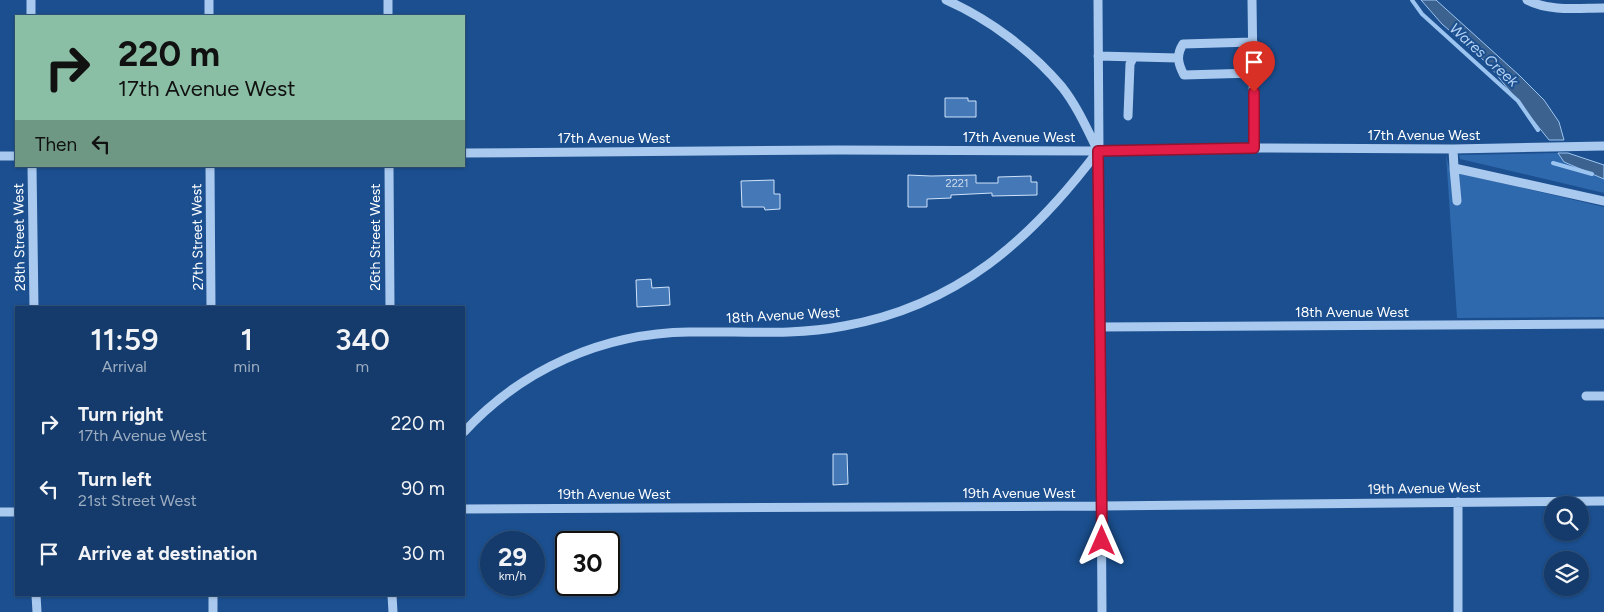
<!DOCTYPE html>
<html lang="en">
<head>
<meta charset="utf-8">
<style>
	body { margin:0; font-family:Figtree,sans-serif; background:#1d4271; color:#f1f3f6; height:100vh; display:flex; flex-direction:column; font-size:19px; white-space:nowrap }
	* { box-sizing:border-box; margin:0 }
	p { font-size:16px; color:#9dadc1 }
	.icon { flex:none; width:28px; height:28px; fill:none; stroke:currentColor; stroke-width:2; stroke-linecap:round; stroke-linejoin:round }
	.map { position:relative; flex:1; overflow:hidden }
	.side { position:absolute; left:15px; top:306px; width:450px; height:290px; display:flex; flex-direction:column; background:#143b6b; border-radius:0px; box-shadow:0 1px 4px #0004,0 0 0 1px #33557e }
	.side>* { flex:none }
	.banner { position:absolute; left:15px; top:15px; width:450px; height:152px; border-radius:0px; box-shadow:0 1px 4px #0004,0 0 0 1px #33557e; background:#8abfa5; color:#111; overflow:hidden }
	.buttons { position:absolute; left:1544px; top:496px; display:grid; gap:10px }
	.buttons a { display:grid; place-items:center; width:45px; height:45px; border-radius:50%; background:#143b6b; box-shadow:0 1px 4px #0004,0 0 0 1px #33557e; font-size:25px }
	.speed { position:absolute; left:480px; top:531px; display:flex; gap:10px; font-size:25px; font-weight:700; text-align:center }
	.speed>* { display:grid; place-content:center; width:65px; height:65px; border-radius:50%; background:#143b6b; box-shadow:0 1px 4px #0004,0 0 0 1px #33557e; line-height:1 }
	.speed small { font-size:12px; font-weight:400 }
	.speed .limit { border:2px solid #111; border-radius:8px; background:#fff; color:#111 }
	.pin { position:absolute; display:grid; place-items:center; width:42px; height:42px; color:#fff; margin:-51px -21px; border-radius:50% 50% 50% 0; rotate:-45deg; box-shadow:0 0 5px #0007 }
	.pin .icon { rotate:45deg }
	.me { position:absolute; width:55px; margin:-28px; rotate:0deg; stroke-linejoin:round; filter:drop-shadow(0 0 4px #0008) }
	.turn { display:flex; align-items:center; gap:18px; height:105px; padding:0 20px; font-size:22px }
	.turn .icon { width:65px; height:65px; stroke-width:2.5 }
	.turn b { display:block; font-size:35px; line-height:42px }
	.then { display:flex; align-items:center; height:48px; padding:0 20px; background:#0003; gap:10px; font-size:19px }
	.eta { display:flex; justify-content:space-evenly; align-items:center; height:85px; text-align:center }
	.eta b { font-size:30px; font-weight:600; line-height:35px }
	ul { padding:0; list-style:none }
	li { display:flex; align-items:center; gap:15px; height:65px; padding:0 20px }
	li div { flex:1 }
	li b { display:block; font-size:19px }
	li em { font-style:normal }
	.map>svg:first-child { display:block }
	.green { fill:#2e69ad }
	.water { fill:#3c6290; stroke:#9cc4f0 }
	.lines { fill:none; stroke-linecap:round; stroke-linejoin:round }
	.stream { stroke:#9cc4f0; stroke-width:4 }
	.building { fill:#4478b7; stroke:#cfe3fa }
	.minor { stroke:#a9c9ee; stroke-width:9 }
	.route-casing { stroke:#92132f; stroke-width:12 }
	.route { stroke:#e11d48; stroke-width:9 }
	.labels { text-anchor:middle; stroke-width:4; stroke-linejoin:round; paint-order:stroke }
	.number-label { font-size:11px; fill:#d0dded }
	.street-label { font-size:14px; fill:#fff; stroke:#1b4f8f }
	.water-label { font-size:15px; font-style:italic; fill:#b5d3f5; stroke:#1b4f8f }
</style>
</head>
<body>
<div class="map">
<svg width="1604" height="612" viewBox="0 0 1604 612">
	<rect width="100%" height="100%" fill="#1b4f8f"/>
	<!-- green -->
	<path class="green" d="M1558,153L1564,163L1604,179V193L1460,159L1459,155Z
		M1446,155L1449,167L1454,172L1604,207V317L1457,318Z"/>
	<!-- water -->
	<path class="water" d="M1421,0H1436L1520,76L1544,100L1559,122L1564,140H1549L1488,64L1442,24Z
		M1558,153H1568L1604,165V179L1564,162Z"/>
	<g class="lines">
		<!-- stream -->
		<path class="stream" d="M1412,0L1422,14L1518,101L1538,130
			M1553,163L1592,174"/>
	</g>
	<!-- building -->
	<path class="building" d="M945,98H968V101H976V117H945Z
		M908,175L931,176L976,175V183H998V177L1031,176V182H1037V195L992,196V193L951,195V198L927,199V207H908Z
		M774,180V194H780V209L765,210L764,207H742L741,181Z
		M651,279L652,288L669,287L670,305L637,307L636,280Z
		M833,454H847L848,484L833,485Z"/>
	<g class="lines">
		<!-- minor -->
		<path class="minor" d="M31,0V16
			M209,0V16
			M388,0V16
			M1098,0L1102,612
			M1252,0L1254,148
			M1527,0C1550,12 1579,8 1604,8
			M1253,42L1183,44C1176,55 1178,64 1184,75L1254,73
			M1098,56L1178,58
			M1128,116L1130,64L1133,58
			M1453,149L1454,168L1604,201
			M464,153L838,150L1098,151L1254,148L1453,149L1604,146
			M0,156H16
			M32,166L34,308
			M210,166L211,308
			M389,166L390,308
			M1454,168L1457,201
			M1100,327L1604,324
			M1586,396H1604
			M464,432C522,369 603,333 689,332C740,331 793,336 844,326C957,306 1031,240 1098,151C1087,129 1077,106 1062,87C1032,51 989,19 946,0
			M464,509L1101,506L1604,501
			M0,512H16
			M36,595L37,612
			M213,595V612
			M392,595L393,612
			M1458,612V502"/>
	</g>
	<g class="lines">
		<!-- route casing -->
		<g class="route-casing">
			<path id="route" d="M1102,541L1098,151L1254,148V92"/>
		</g>
		<!-- route -->
		<use href="#route" class="route"/>
	</g>
	<g class="labels">
		<!-- number labels -->
		<g class="number-label">
			<text x="957" y="187">2221</text>
		</g>
		<!-- street labels -->
		<g class="street-label">
			<text x="1424" y="140">17th Avenue West</text>
			<text x="1019" y="142">17th Avenue West</text>
			<text x="614" y="143">17th Avenue West</text>
			<text transform="translate(19 237) rotate(-91)" y="5">28th Street West</text>
			<text transform="translate(197 237) rotate(-91)" y="5">27th Street West</text>
			<text transform="translate(375 237) rotate(-90)" y="5">26th Street West</text>
			<text x="1352" y="317">18th Avenue West</text>
			<text transform="translate(783 315) rotate(-3)" y="5">18th Avenue West</text>
			<text transform="translate(1424 488) rotate(-1)" y="5">19th Avenue West</text>
			<text x="1019" y="498">19th Avenue West</text>
			<text x="614" y="499">19th Avenue West</text>
		</g>
		<!-- water labels -->
		<g class="water-label">
			<text transform="translate(1484 55) rotate(42)" y="5">Wares Creek</text>
		</g>
	</g>
</svg>
<div class="buttons">
<a><svg class="icon" aria-label="search" viewBox="0 0 24 24"><circle cx="10" cy="10" r="6"/><path d="M15 15l6 6"/></svg></a>
<a><svg class="icon" aria-label="layers" viewBox="0 0 24 24"><path d="M12 4l9 5-9 5-9-5zM3 14l9 5 9-5"/></svg></a>
</div>
<div class="speed"><div>29<small>km/h</small></div><div class="limit">30</div></div>
<div class="pin" style="left:1254px;top:92px;background:#d93025"><svg class="icon" aria-label="arrive" viewBox="0 0 24 24"><path d="M6 21V4h12l-3 4 3 4H6"/></svg></div>
<svg class="me" style="left:1102px;top:541px" viewBox="-20 -20 40 40"><path d="M0-17L14 15 0 8-14 15z" fill="#e11d48" stroke="#fff" stroke-width="4"/></svg>
<div class="banner">
<div class="turn"><svg class="icon" aria-label="right" viewBox="0 0 24 24"><path d="M7 20v-9h11M14 6l5 5-5 5"/></svg><div><b>220 m</b>17th Avenue West</div></div>
<div class="then">Then<svg class="icon" aria-label="left" viewBox="0 0 24 24"><path d="M17 20v-9H6M10 6l-5 5 5 5"/></svg></div>
</div>
<section class="side">
<div class="eta">
<div><b>11:59</b><p>Arrival</p></div>
<div><b>1</b><p>min</p></div>
<div><b>340</b><p>m</p></div>
</div>
<ul>
<li><svg class="icon" aria-label="right" viewBox="0 0 24 24"><path d="M7 20v-9h11M14 6l5 5-5 5"/></svg><div><b>Turn right</b><p>17th Avenue West</p></div><em>220 m</em></li>
<li><svg class="icon" aria-label="left" viewBox="0 0 24 24"><path d="M17 20v-9H6M10 6l-5 5 5 5"/></svg><div><b>Turn left</b><p>21st Street West</p></div><em>90 m</em></li>
<li><svg class="icon" aria-label="arrive" viewBox="0 0 24 24"><path d="M6 21V4h12l-3 4 3 4H6"/></svg><div><b>Arrive at destination</b></div><em>30 m</em></li>
</ul>
</section>
</div>
</body>
</html>
